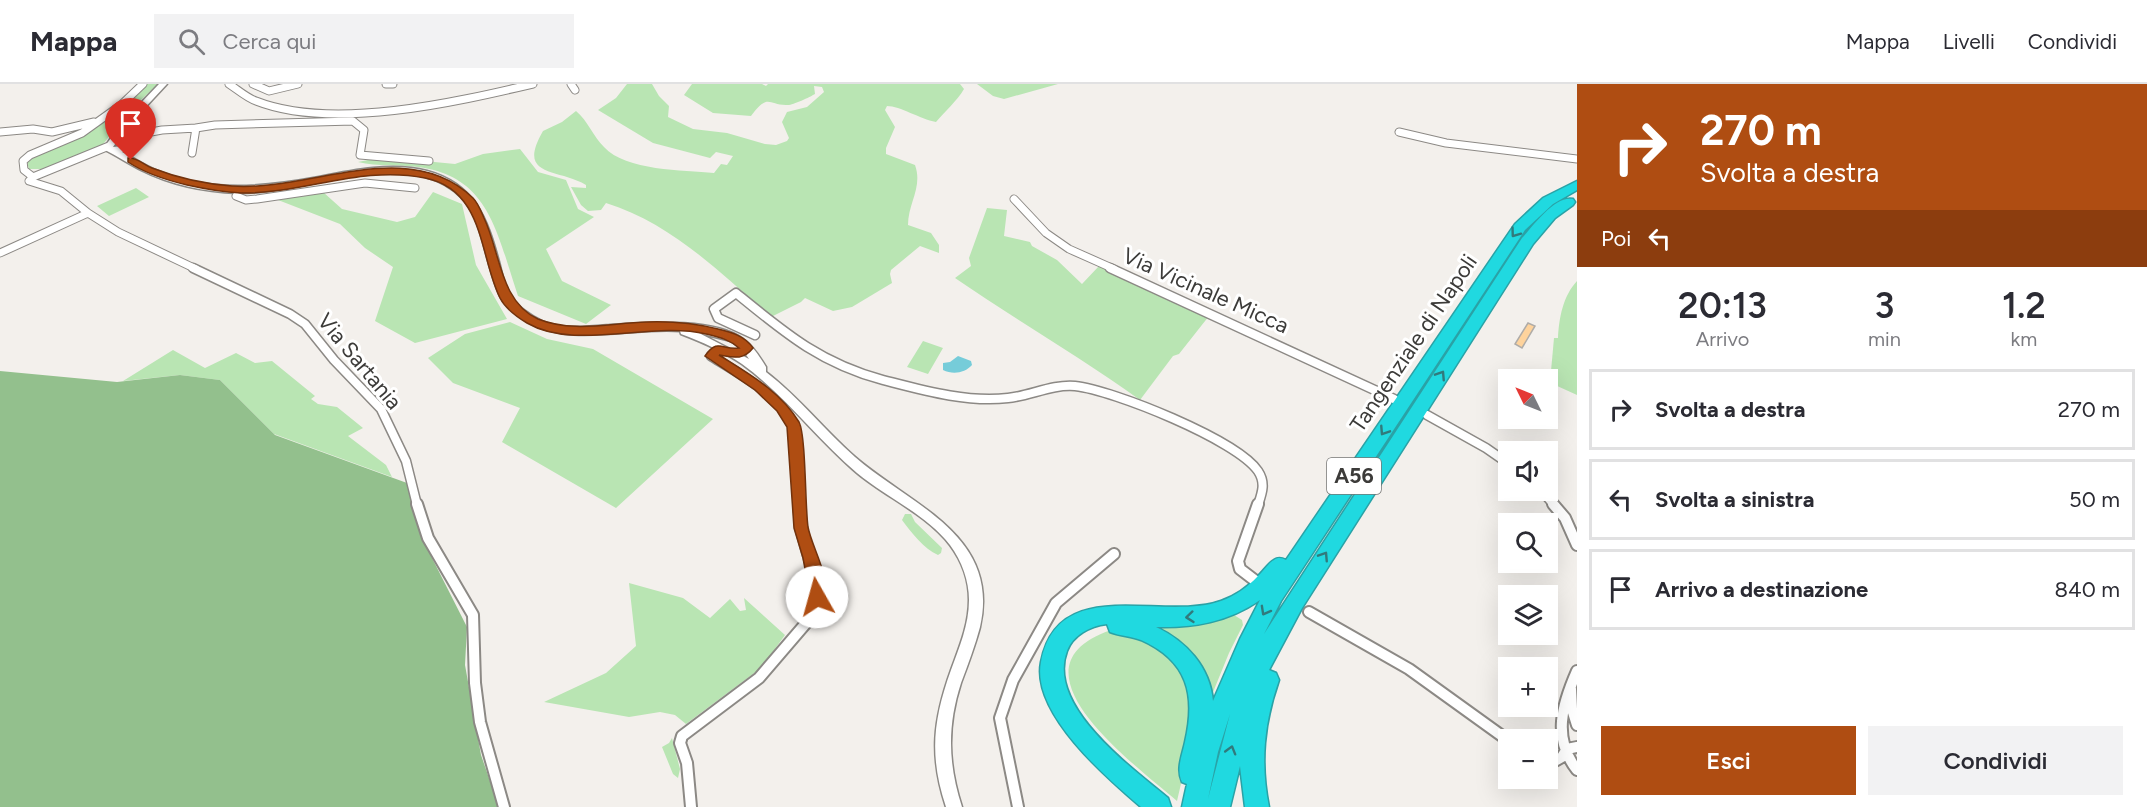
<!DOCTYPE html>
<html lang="it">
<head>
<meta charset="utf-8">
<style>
	body { margin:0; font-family:Figtree,sans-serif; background:#f2f2f3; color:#2b2b33; height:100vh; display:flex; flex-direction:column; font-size:22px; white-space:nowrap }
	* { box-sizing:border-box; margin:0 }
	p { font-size:20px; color:#7c7c81 }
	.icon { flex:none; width:33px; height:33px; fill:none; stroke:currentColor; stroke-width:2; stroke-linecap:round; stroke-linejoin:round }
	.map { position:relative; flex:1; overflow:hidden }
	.panel { display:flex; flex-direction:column; background:#fff; width:570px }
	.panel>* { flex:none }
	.banner { background:#af4d12; color:#fff; overflow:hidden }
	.needle { width:39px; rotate:313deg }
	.fabs { position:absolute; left:1498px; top:285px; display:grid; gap:12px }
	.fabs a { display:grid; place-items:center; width:60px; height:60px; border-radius:0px; background:#fff; box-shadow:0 6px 24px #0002; font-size:30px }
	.pin { position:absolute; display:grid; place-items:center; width:51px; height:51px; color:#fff; margin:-62px -26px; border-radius:50% 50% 50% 0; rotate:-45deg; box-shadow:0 0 6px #0007 }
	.pin .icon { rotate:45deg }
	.me { position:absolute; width:66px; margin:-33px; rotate:353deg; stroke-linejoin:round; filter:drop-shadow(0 0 4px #0008) }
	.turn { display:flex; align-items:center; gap:21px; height:126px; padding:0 24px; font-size:27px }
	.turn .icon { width:78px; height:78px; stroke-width:2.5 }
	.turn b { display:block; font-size:42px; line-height:51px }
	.then { display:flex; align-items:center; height:57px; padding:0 24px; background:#0003; gap:12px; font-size:22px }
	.eta { display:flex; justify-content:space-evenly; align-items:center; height:102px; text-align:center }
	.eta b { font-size:36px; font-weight:600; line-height:42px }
	.button { display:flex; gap:12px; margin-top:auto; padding:12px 24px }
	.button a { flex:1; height:69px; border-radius:0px; background:#af4d12; color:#fff; font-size:24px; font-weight:600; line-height:69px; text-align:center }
	.button a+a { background:#f2f2f3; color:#2b2b33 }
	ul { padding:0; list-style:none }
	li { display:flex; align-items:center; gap:18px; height:81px; margin:0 12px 9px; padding:0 12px; border:3px solid #e1e1e2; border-radius:0px }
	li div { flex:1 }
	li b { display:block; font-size:22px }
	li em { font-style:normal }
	header { display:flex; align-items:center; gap:36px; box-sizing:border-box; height:84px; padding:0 30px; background:#fff; border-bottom:2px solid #e1e1e2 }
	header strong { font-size:28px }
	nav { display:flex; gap:33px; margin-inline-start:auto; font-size:21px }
	.search { width:420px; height:54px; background:#f2f2f3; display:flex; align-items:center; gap:15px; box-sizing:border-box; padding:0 21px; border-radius:0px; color:#7c7c81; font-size:22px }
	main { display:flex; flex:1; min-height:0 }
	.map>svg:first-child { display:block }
	.green { fill:#b9e5b3 }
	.forest { fill:#93c08d }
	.water { fill:#76ccd9 }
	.building { fill:#fed39c; stroke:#afaca8; stroke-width:1.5 }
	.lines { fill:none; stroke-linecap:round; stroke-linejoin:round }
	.minor-far2-casing { stroke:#8c8985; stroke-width:9 }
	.minor-far1-casing { stroke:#8c8985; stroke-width:11 }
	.minor-casing { stroke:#8c8985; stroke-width:14 }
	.tertiary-casing { stroke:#8c8985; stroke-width:3 }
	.motorway-casing { stroke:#2aa2a6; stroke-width:3 }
	.minor-far2 { stroke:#fff; stroke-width:7 }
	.minor-far1 { stroke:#fff; stroke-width:8 }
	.minor { stroke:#fff; stroke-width:10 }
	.tertiary { fill:#fff; fill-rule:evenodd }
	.motorway { fill:#20d9e0; fill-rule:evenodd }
	.oneway { stroke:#317a7c }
	.route { fill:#af4d12; stroke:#72320c; stroke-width:1.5 }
	.labels { text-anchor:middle; stroke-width:6; stroke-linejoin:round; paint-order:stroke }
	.shield { fill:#fff; stroke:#767674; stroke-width:1.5 }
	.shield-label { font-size:21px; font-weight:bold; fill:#3c3b39 }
	.street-label { font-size:22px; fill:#3c3b39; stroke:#fff }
</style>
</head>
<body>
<header>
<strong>Mappa</strong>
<div class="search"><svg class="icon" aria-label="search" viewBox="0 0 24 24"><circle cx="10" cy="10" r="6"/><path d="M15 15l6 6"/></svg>Cerca qui</div>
<nav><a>Mappa</a><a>Livelli</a><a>Condividi</a></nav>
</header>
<main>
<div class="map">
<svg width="1577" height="723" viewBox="0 0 1577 723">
	<rect width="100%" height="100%" fill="#f3f0ec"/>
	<!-- green -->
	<path class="green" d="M146,0H158L127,29L101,63L45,87H38L43,85H29L27,78L29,74L64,58Z
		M627,0H652L659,12L669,22L668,33L693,45L727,49L765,60L776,61L787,57L789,54L782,38L787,28L807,23L824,8L822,3L814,2L815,10C810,13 793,21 788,21C768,22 769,8 751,32L713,29L684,11L692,0H762L766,2L768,0H960L964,5C957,17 945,27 936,38C920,35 900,22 887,22L885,26L895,43L886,64V70L915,81C923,103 908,119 908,141L931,149L939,161V169L920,162L891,186L890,190L892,199L852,223L833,227L805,214L801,218L771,233C721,189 671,139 606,119L601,126L588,127L581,121L571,103L586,104V101C557,84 516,94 543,47L562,38L576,27C588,37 593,52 604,63C626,87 683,86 714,89L721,80L727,81L733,72L716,68L710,74L653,59L598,26L616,14Z
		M977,0H1058L1004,15L993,12Z
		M520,65L538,88L566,96L578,125L594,133L546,165L562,197L611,221L586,240L518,212C497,150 490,92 418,83C398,80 378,83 358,78L383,73L455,80L483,70Z
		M136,104L149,113L109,132L97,122Z
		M323,108L342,125L397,138L415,133L433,108L462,120L476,181L507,235L415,259L375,237L393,183L365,164L340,140L278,116Z
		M987,124L1007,126L1004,152L1030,158L1032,162L1057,176L1082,200L1099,182L1209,232L1179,270L1173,272L1140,316C1080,273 1016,236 955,194L971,182L969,174Z
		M1577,197V311L1555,301L1551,287L1554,254H1558C1559,234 1563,212 1577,197Z
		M510,238L547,255L593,265L713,335L616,424L502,358L520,324L453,299L428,274L465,250Z
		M923,257L943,264L928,290L907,283Z
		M173,266L205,284L236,269L255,279L272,277L315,312L311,315L318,320L337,323L363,344L348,352L386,381L392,393L274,350L220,296L180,291L123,297Z
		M905,430H911L915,438L942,464L941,469L938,471C924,465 911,448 902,436Z
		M629,499L683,514L710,534L730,515L740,527L746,526L744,514L785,551L761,584L686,640L675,631L660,628L629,633L544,618L606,589L636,562Z
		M1234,531L1242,536L1243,541L1229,569L1209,618L1147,543L1211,537Z
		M1111,546L1160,560L1193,599L1186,678L1177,717C1137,682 1000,584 1111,546Z
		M672,654L680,685L678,694L673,690L662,663L669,659Z"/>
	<!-- forest -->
	<path class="forest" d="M0,287L117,298L180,291L220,296L275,351L407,399L432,474L467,543L465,581L481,671L499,723H0Z"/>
	<!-- water -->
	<path class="water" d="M958,272L971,277L972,281C965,289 953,291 943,286V279L950,278Z"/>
	<!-- building -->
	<path class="building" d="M1528,239L1535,242L1522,264L1515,260Z"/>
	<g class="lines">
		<!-- minor-far2 casing -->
		<g class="minor-far2-casing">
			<path id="minor-far2" d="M229,0C238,6 247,14 256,17C332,47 456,18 533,0
				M253,0L269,7L298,0
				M386,0H393
				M571,0L575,6
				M196,44L215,41L353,37L364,46L360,71L429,77
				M0,48L33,45L52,48L94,38
				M1399,48L1446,59L1577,75
				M124,53L162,46L196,44L192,69
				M33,93L29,97L61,107L88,129L118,148L196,185
				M33,93L24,86L23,77L30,71L82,49L121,21L143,0
				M33,93L109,62
				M236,112L246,116L257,115L365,99L415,104
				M1014,115L1046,149L1069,165L1114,185
				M0,169L88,129"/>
		</g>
		<!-- minor-far1 casing -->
		<g class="minor-far1-casing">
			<path id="minor-far1" d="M193,184L290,230L305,240L334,276L381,325L406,377L417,421
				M1110,184L1394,315
				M755,251L718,234L714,225L736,209C785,249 820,279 883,296C922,306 967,319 1008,314C1030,312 1052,300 1075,302C1113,306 1237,356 1258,387C1266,399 1262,409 1258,421
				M711,272C735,287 786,315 794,343C799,361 798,401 799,421
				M1427,331L1486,364L1509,380
				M1541,406L1554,421"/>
		</g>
		<!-- minor casing -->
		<g class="minor-casing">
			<path id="minor" d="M417,420L428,454L473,531L475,599L480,638L504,723
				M1553,420L1565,434L1577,461
				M1257,498L1240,485L1238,477L1258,420
				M1309,528L1409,585L1509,657
				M1577,587C1562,621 1552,654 1577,686
				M1571,605L1572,625L1577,641
				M1555,677L1562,673L1567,665L1577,663
				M691,723L687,679L680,659L682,652L759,594L813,531L817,501L801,444L799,420
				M1018,723L1000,634L1013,596L1056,519L1114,470"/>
		</g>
		<!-- tertiary casing -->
		<g class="tertiary-casing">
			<path id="tertiary" d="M159,0H167L126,44L129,54L136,58L128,66L122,68C134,74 145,82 158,87C210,109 265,103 319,93C353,86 393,78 427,87C475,100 487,134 499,178C502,189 504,203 510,212C517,222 531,232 542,237C563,246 588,243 610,241C646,239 713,233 743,255C753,262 760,273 766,283V288C799,313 824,346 855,373C910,421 1001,451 980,543C975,562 968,580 961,599C947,642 948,680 962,723H946C929,672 933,636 951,586C959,564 969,541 969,516C969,497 962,477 950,461C926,430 887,414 857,389C817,355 785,311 742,280C723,267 702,258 681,250L680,247C627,242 555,269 512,226C508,222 503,218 500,212C488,186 485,156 473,129C428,51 308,111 238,109C205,108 171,101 141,86C129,80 117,72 105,66L104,64L119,42ZM120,53L122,57L126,59L122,62L113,63ZM699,249L731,257L742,265L749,275Z"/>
		</g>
		<!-- motorway casing -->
		<g class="motorway-casing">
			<path id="motorway" d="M1577,97V106L1553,120L1525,146L1281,517L1264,550L1522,154C1533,142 1555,111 1573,115L1575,118L1573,121L1555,134L1533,160L1302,524L1269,586L1276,589L1279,596C1264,639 1260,678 1269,723H1245L1240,682L1230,723H1182L1187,700L1182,698C1176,685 1182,672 1185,658C1196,611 1188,577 1141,556C1131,552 1120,552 1110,548L1107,540C1090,542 1073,551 1067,567C1046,622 1131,683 1168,714L1171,723H1141C1107,694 1031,629 1041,578C1058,489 1162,538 1221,517C1235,512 1248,503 1258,492C1263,488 1268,479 1274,476C1278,473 1282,474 1286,476L1515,140L1543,114ZM1260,516L1240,555L1213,617C1210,583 1186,557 1156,543C1194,544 1228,538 1260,516ZM1230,630L1208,715L1218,668Z"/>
		</g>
		<!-- minor-far2 -->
		<use href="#minor-far2" class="minor-far2"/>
		<!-- minor-far1 -->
		<use href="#minor-far1" class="minor-far1"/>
		<!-- minor -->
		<use href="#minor" class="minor"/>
		<!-- tertiary -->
		<use href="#tertiary" class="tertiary"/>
		<!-- motorway -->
		<use href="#motorway" class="motorway"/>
	</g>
	<!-- one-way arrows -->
	<defs><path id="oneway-chevron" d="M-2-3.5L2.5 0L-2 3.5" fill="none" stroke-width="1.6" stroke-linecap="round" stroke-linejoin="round" transform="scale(1.5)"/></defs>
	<g class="oneway">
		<use href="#oneway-chevron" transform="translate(1515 149) rotate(126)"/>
		<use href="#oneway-chevron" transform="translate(1441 291) rotate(-57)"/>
		<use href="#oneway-chevron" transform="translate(1384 347) rotate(123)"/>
		<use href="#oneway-chevron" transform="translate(1324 472) rotate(-57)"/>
		<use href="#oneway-chevron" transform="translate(1265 527) rotate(119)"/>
		<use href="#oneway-chevron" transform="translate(1190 533) rotate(174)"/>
		<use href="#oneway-chevron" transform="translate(1231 666) rotate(-74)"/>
	</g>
	<!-- route -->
	<path class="route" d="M128,74C137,73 144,81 152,84C178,94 205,100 232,102C309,108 408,51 473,114C478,119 481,127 484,134C500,167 500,218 538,235C573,249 610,239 646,238C671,237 694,239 718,245C731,248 745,252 753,264C743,277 732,273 719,271C749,290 780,307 799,338C806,351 805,422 808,443C812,465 833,495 822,517L817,519L811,517L803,474L794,444L787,343L777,327L755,306L705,272C718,253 723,267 739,264C729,255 718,253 706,250C651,237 575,267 527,239C517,233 505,224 500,214C479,172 485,106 425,94C361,81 304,110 241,109C222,108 205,105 187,101C166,96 146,90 128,78Z"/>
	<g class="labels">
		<!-- shield labels -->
		<rect class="shield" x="1327" y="374" width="54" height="36" rx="4.5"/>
		<g class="shield-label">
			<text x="1354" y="399">A56</text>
		</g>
		<!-- street labels -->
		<g class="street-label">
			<text transform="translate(1206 206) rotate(24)" y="8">Via Vicinale Micca</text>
			<text transform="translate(1413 259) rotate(-56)" y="8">Tangenziale di Napoli</text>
			<text transform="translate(360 277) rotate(50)" y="8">Via Sartania</text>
		</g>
	</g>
</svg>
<div class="fabs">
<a><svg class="needle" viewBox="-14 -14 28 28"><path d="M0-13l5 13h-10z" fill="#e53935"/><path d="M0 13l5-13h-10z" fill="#7c7c81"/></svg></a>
<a><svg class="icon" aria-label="sound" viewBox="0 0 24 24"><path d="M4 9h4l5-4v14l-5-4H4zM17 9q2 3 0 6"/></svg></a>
<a><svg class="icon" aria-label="search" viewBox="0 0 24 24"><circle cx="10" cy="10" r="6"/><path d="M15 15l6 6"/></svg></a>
<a><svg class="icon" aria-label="layers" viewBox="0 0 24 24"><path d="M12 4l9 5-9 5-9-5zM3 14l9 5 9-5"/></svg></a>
<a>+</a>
<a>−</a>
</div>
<div class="pin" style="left:131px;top:76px;background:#d93025"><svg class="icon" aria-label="arrive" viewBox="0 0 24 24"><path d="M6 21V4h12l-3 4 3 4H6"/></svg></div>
<svg class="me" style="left:817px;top:513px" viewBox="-20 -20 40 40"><circle r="19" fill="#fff"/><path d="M0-13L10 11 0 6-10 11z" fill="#af4d12"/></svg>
</div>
<section class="panel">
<div class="banner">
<div class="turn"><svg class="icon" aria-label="right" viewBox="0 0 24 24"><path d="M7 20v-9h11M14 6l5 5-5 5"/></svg><div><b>270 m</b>Svolta a destra</div></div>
<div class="then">Poi<svg class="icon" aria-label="left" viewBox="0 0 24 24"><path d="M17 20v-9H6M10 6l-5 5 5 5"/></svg></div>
</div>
<div class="eta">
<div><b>20:13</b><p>Arrivo</p></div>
<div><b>3</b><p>min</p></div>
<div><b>1.2</b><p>km</p></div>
</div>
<ul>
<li><svg class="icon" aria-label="right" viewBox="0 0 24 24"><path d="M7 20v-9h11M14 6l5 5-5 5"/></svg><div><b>Svolta a destra</b></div><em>270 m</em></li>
<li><svg class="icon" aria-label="left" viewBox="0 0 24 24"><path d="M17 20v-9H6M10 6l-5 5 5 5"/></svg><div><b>Svolta a sinistra</b></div><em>50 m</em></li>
<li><svg class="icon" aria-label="arrive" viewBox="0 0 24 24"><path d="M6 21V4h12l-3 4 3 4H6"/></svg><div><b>Arrivo a destinazione</b></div><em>840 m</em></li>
</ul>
<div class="button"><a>Esci</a><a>Condividi</a></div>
</section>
</main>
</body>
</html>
